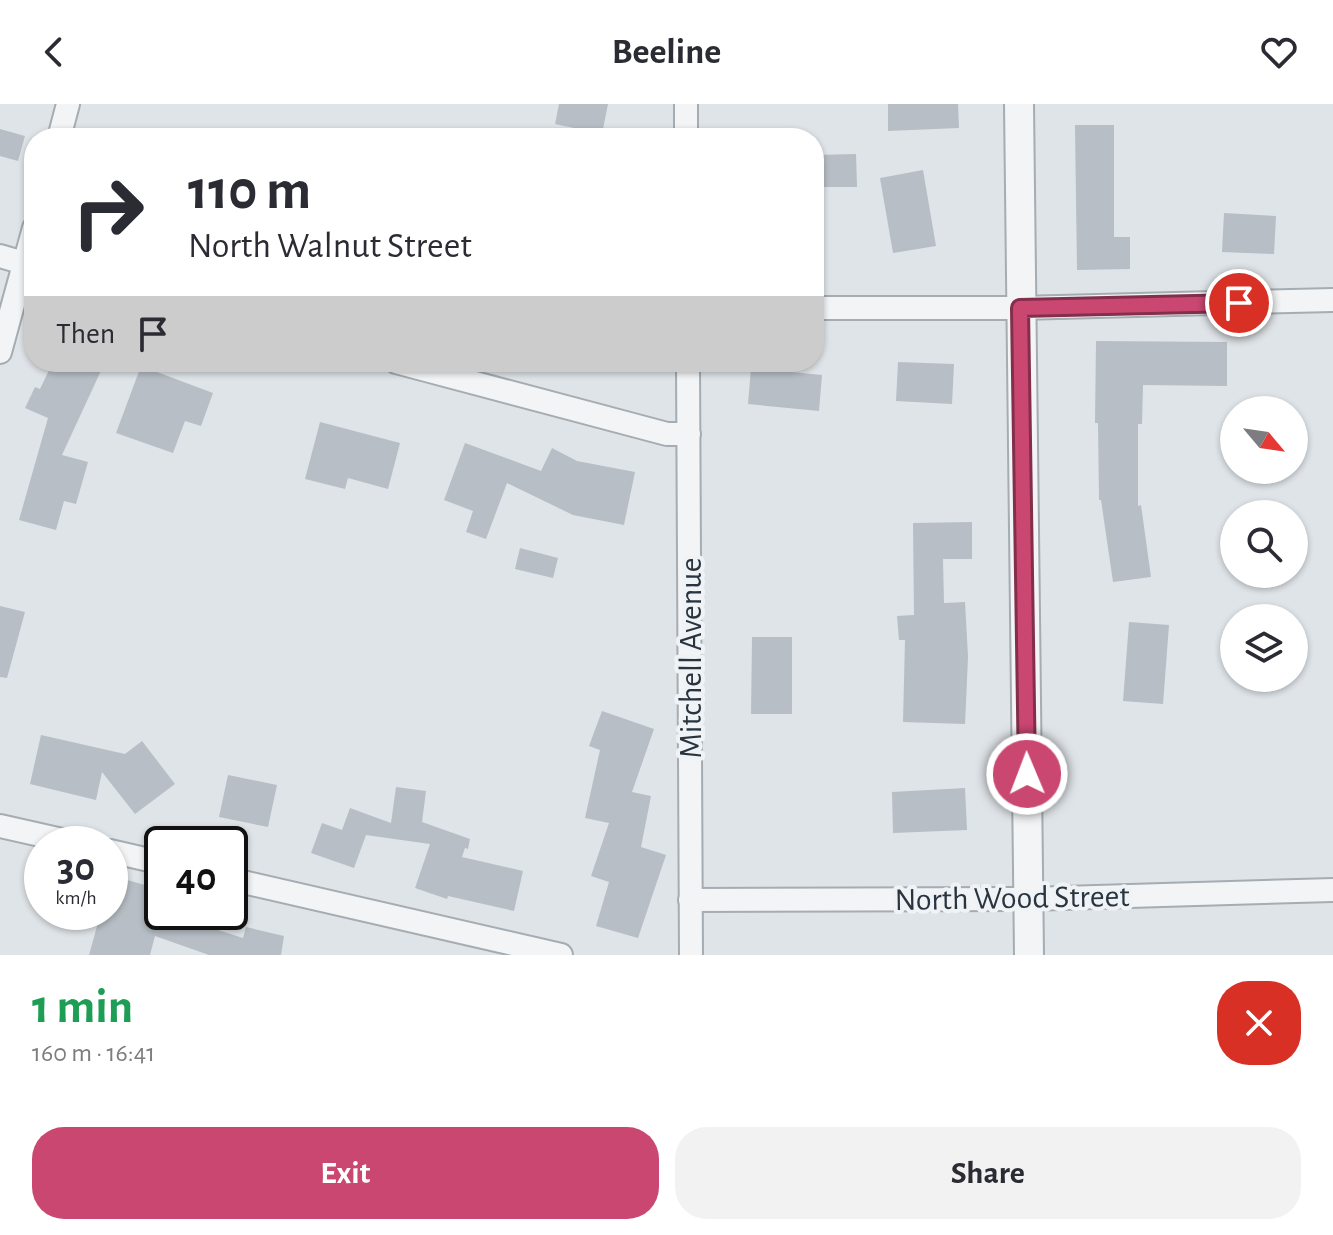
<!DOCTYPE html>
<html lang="en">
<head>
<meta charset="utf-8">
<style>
	body { margin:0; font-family:"Alegreya Sans",sans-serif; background:#f2f2f3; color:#2b2b33; height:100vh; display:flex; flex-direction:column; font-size:30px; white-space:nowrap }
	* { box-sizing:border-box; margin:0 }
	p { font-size:26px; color:#7c7c81 }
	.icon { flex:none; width:44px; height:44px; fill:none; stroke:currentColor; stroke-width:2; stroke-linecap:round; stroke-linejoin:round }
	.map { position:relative; height:851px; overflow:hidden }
	.sheet { display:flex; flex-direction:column; background:#fff; flex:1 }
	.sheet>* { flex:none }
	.hud { position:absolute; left:24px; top:24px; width:800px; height:244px; border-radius:32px; box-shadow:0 2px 6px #0004; background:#fff; color:#2b2b33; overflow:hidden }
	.needle { width:52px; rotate:119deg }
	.tools { position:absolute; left:1220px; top:292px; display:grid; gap:16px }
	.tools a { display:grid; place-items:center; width:88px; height:88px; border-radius:50%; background:#fff; box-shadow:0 2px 6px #0004; font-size:40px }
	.speed { position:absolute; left:24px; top:722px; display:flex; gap:16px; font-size:40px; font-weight:700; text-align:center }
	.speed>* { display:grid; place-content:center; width:104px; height:104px; border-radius:50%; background:#fff; box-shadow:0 2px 6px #0004; line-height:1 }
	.speed small { font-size:20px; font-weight:400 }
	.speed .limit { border:4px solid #111; border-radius:12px; background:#fff; color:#111 }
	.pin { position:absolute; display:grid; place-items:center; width:68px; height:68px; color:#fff; margin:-34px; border:4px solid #fff; border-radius:50%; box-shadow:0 2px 8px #0007 }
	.me { position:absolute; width:88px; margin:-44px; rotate:359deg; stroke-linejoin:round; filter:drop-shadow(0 0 6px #0008) }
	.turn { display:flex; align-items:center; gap:28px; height:168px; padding:0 32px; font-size:36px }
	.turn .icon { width:104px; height:104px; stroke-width:2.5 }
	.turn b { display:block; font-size:56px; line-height:68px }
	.then { display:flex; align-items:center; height:76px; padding:0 32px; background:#0003; gap:16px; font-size:30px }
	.round { display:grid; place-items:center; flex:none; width:84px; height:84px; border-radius:32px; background:#f2f2f3 }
	.head { display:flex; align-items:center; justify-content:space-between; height:136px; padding:0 32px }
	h1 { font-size:48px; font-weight:600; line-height:60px; color:#1e9e55 }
	.cta { display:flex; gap:16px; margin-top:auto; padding:16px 32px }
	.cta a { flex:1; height:92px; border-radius:32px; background:#ca4772; color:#fff; font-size:32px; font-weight:600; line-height:92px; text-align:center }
	.cta a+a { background:#f2f2f3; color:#2b2b33 }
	header { display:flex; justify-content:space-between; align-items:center; height:104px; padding:0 32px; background:#fff; font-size:36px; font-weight:600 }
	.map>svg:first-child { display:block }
	.building { fill:#b7bec5 }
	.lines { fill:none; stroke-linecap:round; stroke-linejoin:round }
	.minor-casing { stroke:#a5acb2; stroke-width:26 }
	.tertiary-casing { stroke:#a5acb2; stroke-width:32 }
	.minor { stroke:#f2f4f6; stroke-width:22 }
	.tertiary { stroke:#f2f4f6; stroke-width:28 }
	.route-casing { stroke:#832e4a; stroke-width:20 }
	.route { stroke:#ca4772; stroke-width:14 }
	.labels { text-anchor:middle; stroke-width:8; stroke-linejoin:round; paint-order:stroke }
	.street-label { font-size:32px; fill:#29343f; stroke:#eff3f6 }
</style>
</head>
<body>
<header><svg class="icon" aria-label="back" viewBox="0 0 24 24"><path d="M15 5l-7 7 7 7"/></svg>Beeline<svg class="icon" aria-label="heart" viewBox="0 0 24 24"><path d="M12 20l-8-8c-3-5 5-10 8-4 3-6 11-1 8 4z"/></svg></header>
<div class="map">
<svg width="1333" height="851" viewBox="0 0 1333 851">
	<rect width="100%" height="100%" fill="#dfe4e8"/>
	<!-- building -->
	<path class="building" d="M559,0H608L602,30L555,20Z
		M888,0H958L959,24L888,27Z
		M1075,21H1114V133H1130V165L1077,166Z
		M0,25L25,32L18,57L0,52Z
		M856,50L857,83H814V51Z
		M923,66L936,142L893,149L880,74Z
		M1224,109L1276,112L1274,150L1222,148Z
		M1096,237L1227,238V282L1143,281L1142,320H1138V402L1141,401L1151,473L1113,478L1101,396H1099L1098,319H1095Z
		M53,258H105L62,351L88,358L76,400L64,397L56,426L19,416L48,314L25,304L35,283L40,285Z
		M898,258L954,260L952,300L896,297Z
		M141,262L213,289L201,322L185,317L173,349L116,329Z
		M751,264L822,271L819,307L748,300Z
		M320,318L400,339L388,385L348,374L345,385L305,375Z
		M465,339L541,367L552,344L577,357L635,368L624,421L573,411L507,379L486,435L466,428L473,407L444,396Z
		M972,418V455H943L944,499L965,498L968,553L965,620L903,618L905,536H899L897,512L914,511L913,419Z
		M520,444L558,454L553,474L515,465Z
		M0,502L25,508L7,574L0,573Z
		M1129,518L1169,521L1163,600L1123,597Z
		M752,533H792V610H751Z
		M602,607L654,625L632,688L651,692L641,743L666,751L638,834L596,822L609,778L591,772L609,719L585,714L600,646L589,642Z
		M41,631L125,650L142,637L175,680L135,710L102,668L96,696L30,680Z
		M228,671L277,681L268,723L219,713Z
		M396,683L426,687L422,718L470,735L468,745L465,744L462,753L523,767L514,807L448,792L447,795L415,784L430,740L366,731L354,764L311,749L322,719L342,726L350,704L391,719Z
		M965,684L967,726L893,729L892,688Z
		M110,771L162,786V808L243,834L246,823L284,832L281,851H209L155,832L150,851H89L101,808H110Z"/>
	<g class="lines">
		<!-- minor casing -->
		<g class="minor-casing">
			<path id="minor" d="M686,0V34
				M59,34L68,0
				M0,152L34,162
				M814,204H1020L1333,196
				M0,248L34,124
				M396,258L667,330H689
				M688,258L691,851
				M0,722L80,740
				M110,747L162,759
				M230,775L561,851
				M690,796L1029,795L1333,786"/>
		</g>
		<!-- tertiary casing -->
		<g class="tertiary-casing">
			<path id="tertiary" d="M1019,0L1029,851"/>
		</g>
		<!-- minor -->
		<use href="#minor" class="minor"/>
		<!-- tertiary -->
		<use href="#tertiary" class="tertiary"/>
	</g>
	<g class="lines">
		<!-- route casing -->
		<g class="route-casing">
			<path id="route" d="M1027,670L1020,204L1239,199"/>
		</g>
		<!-- route -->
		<use href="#route" class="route"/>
	</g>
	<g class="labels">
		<!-- street labels -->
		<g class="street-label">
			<text transform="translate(690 554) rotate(-90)" y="11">Mitchell Avenue</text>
			<text transform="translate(1012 793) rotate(-1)" y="11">North Wood Street</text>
		</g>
	</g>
</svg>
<div class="tools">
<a><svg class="needle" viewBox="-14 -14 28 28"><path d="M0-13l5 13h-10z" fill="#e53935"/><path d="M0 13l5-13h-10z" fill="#7c7c81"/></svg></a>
<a><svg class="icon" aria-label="search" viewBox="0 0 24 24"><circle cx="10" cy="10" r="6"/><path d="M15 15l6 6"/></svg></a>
<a><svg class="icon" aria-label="layers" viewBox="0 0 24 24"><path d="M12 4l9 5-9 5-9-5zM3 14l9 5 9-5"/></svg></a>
</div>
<div class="speed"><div>30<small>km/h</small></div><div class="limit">40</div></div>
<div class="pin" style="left:1239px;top:199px;background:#d93025"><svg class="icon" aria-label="arrive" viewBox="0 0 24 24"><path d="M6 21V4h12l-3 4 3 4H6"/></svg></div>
<svg class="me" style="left:1027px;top:670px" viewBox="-20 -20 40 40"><circle r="17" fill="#ca4772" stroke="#fff" stroke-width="3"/><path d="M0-11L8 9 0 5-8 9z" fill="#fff"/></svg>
<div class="hud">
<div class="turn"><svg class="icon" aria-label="right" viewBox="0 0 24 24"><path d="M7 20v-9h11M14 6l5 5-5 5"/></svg><div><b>110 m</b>North Walnut Street</div></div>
<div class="then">Then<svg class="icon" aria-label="arrive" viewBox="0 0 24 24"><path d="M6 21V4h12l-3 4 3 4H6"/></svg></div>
</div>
</div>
<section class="sheet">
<div class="head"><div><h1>1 min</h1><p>160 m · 16:41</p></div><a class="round" style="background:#d93025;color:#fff"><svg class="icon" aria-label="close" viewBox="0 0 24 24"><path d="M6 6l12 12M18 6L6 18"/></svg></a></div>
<div class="cta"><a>Exit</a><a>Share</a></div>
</section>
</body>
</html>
